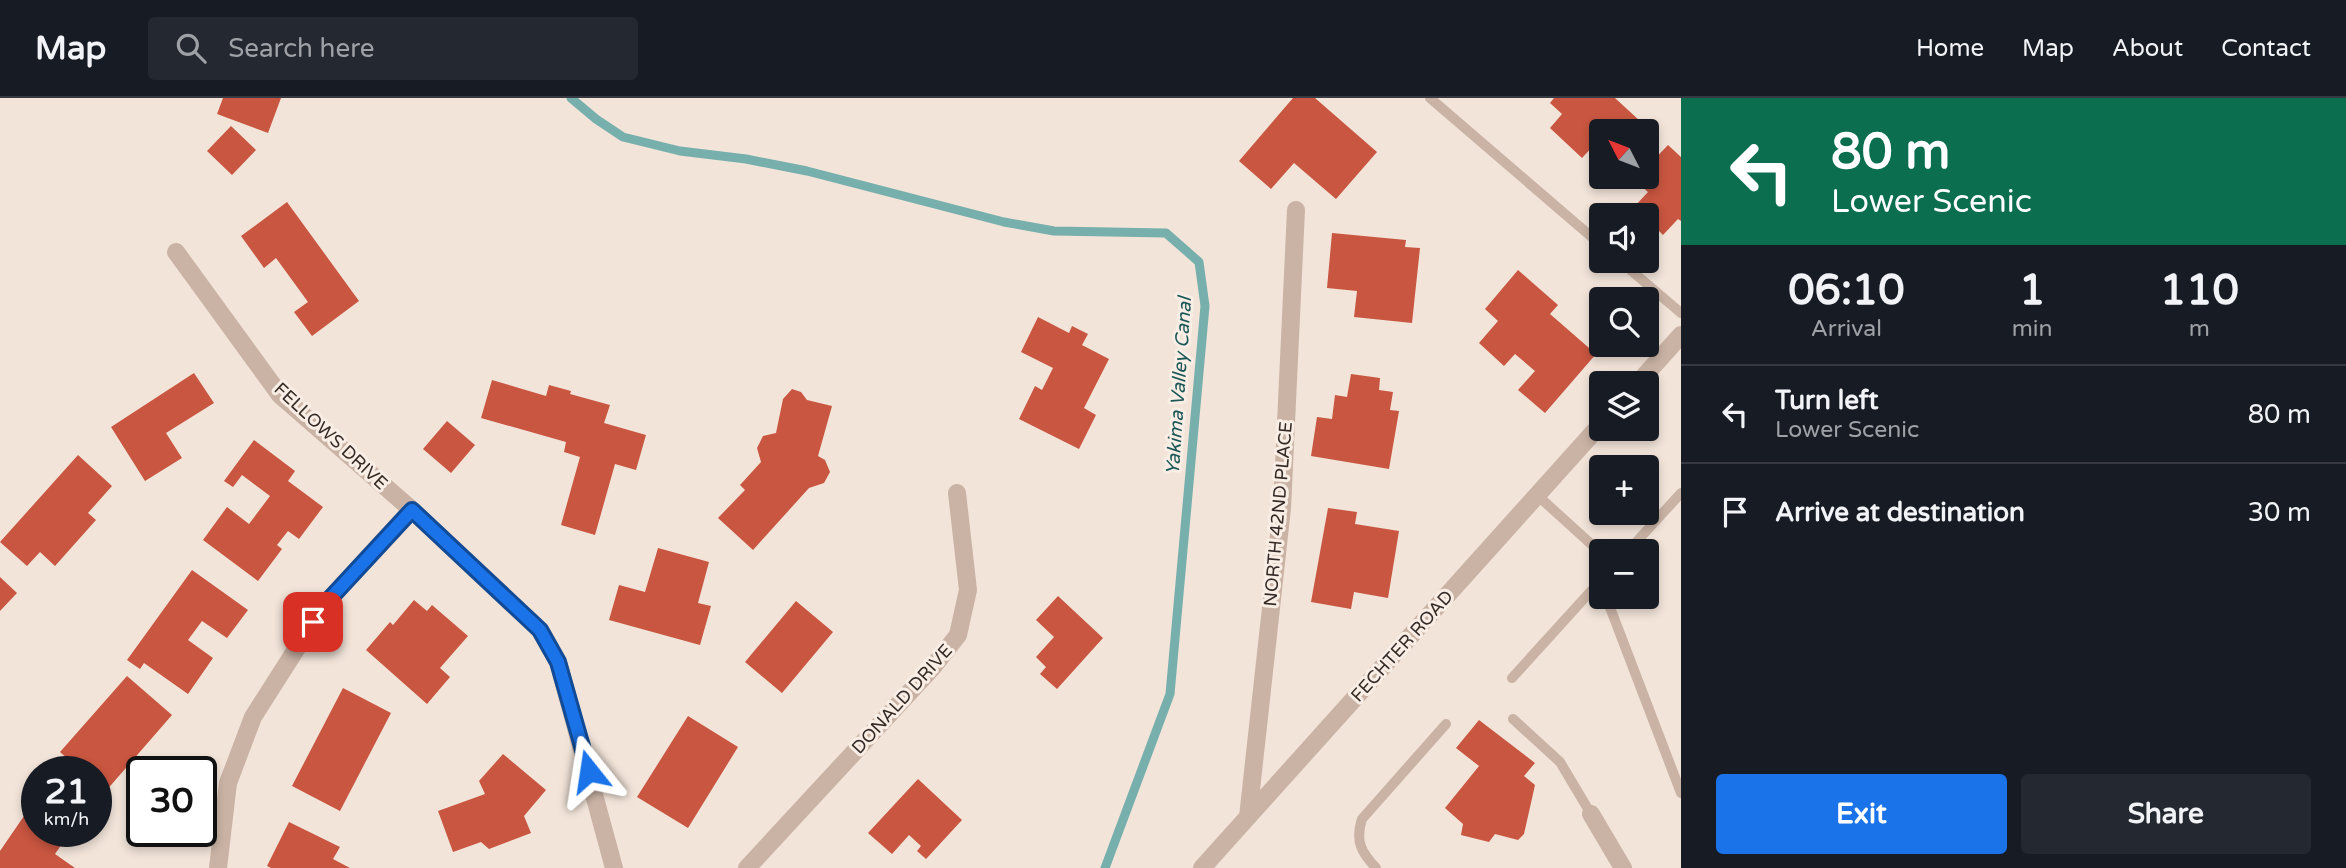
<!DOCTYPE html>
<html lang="en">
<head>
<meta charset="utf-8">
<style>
	body { margin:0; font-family:"Varela Round",sans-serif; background:#242831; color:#f1f3f6; height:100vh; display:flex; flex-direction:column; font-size:26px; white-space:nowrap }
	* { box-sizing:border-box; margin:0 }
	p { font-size:23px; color:#9ea1a6 }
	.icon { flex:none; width:38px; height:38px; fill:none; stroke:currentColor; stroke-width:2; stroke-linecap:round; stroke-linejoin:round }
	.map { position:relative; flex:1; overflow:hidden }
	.side { display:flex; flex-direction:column; background:#171b24; width:665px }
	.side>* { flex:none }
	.banner { background:#0b6e4f; color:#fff; overflow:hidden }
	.needle { width:46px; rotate:312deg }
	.controls { position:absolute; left:1589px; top:21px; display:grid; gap:14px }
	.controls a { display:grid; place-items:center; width:70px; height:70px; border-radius:7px; background:#171b24; box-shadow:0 4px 10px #0003; font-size:35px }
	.speed { position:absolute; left:21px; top:658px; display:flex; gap:14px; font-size:35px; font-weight:700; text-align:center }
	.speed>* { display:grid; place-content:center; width:91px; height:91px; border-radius:50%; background:#171b24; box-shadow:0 4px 10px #0003; line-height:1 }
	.speed small { font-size:18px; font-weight:400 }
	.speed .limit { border:4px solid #111; border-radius:10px; background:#fff; color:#111 }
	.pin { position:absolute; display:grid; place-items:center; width:60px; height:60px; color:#fff; margin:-30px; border-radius:14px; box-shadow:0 4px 10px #0006 }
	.me { position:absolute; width:77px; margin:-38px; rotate:345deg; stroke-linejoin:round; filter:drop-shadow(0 0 5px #0008) }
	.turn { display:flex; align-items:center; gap:24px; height:147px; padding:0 35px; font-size:32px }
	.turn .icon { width:91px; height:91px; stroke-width:2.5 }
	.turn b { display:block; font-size:49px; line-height:60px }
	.eta { display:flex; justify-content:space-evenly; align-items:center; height:119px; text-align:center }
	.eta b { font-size:42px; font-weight:800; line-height:49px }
	.button { display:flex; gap:14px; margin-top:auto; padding:14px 35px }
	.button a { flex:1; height:80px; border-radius:7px; background:#1a73e8; color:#fff; font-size:28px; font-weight:800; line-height:80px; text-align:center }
	.button a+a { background:#242831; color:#f1f3f6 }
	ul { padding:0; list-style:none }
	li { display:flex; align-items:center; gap:21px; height:98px; padding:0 35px; border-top:2px solid #363941 }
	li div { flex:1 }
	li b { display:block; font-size:26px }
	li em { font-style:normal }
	header { display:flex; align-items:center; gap:42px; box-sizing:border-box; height:98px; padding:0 35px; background:#171b24; border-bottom:2px solid #363941 }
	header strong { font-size:33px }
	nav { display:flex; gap:38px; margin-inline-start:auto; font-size:24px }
	.search { width:490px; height:63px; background:#242831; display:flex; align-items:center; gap:18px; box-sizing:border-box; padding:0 24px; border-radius:7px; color:#9ea1a6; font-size:26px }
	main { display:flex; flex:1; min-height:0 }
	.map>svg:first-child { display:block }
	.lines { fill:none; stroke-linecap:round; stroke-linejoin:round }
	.stream { stroke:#77afad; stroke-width:9 }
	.building { fill:#c95640 }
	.lane { stroke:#cab3a5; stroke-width:10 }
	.street { stroke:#cab3a5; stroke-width:18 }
	.route-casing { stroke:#114b97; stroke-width:18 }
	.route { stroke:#1a73e8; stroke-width:12 }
	.labels { text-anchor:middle; stroke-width:6; stroke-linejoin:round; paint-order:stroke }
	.street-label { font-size:18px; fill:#352a26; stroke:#f9eee5 }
	.water-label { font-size:19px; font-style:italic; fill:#1b5757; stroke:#f9eee5 }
</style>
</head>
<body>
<header>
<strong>Map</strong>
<div class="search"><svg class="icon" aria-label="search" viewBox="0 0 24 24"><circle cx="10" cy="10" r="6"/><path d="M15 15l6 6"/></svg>Search here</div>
<nav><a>Home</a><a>Map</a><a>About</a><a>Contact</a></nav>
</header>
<main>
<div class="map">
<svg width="1681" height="770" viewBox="0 0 1681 770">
	<rect width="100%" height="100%" fill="#f2e4d9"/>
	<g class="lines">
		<!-- stream -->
		<path class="stream" d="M571,0L596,21L623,39L680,53L746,61L807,73L1004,124L1054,133L1166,135L1199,164L1205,208L1170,596L1105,770"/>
	</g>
	<!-- building -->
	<path class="building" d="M223,0H281L268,35L217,16Z
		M1293,0H1315L1377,54L1336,101L1294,65L1271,91L1239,63Z
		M1554,0H1615L1640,23L1630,33H1601V51L1595,46L1582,60L1550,30L1562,16L1550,5Z
		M231,28L256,52L232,77L207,53Z
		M1668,47L1681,59V123L1678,121L1663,137L1647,121V117H1642L1634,109L1648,94L1635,82L1638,79H1647V69Z
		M287,104L359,203L312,238L294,214L308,204L276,160L264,170L241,138Z
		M1332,135L1406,142L1405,149L1420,150L1412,225L1354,219L1357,193L1327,190Z
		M1518,172L1558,207L1550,216L1596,256L1545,315L1518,292L1535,273L1515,256L1504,268L1479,245L1498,223L1485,211Z
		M1038,219L1069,235L1072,228L1088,236L1082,247L1109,261L1084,310L1096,317L1079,351L1019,321L1035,288L1042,292L1053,270L1021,254Z
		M194,275L214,305L166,335L182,360L145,383L111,329Z
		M1351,276L1380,280L1379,292L1393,294L1390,312L1399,313L1389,371L1311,358L1317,319L1332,321L1335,297L1347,299Z
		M492,282L546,298L549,287L571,293L570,296L610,307L604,325L646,337L636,372L615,366L595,437L561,427L580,359L564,354L566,344L481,320Z
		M792,291L801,294L807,302L832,308L818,358L825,362L830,374L824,385L809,390L753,452L718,420L745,392L740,387L761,364L757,350L763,338L776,335L783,301Z
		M447,323L475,347L451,375L423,351Z
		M254,342L295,373L288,383L323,409L299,441L288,433L277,447L282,451L258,483L203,442L227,409L249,426L270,398L242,377L233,389L224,383Z
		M78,357L112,388L88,415L96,422L55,468L40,454L27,468L0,444Z
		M1328,410L1357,414L1355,426L1399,433L1388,500L1354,494L1351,511L1311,504Z
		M658,450L709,464L698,505L711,508L700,547L609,522L619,487L645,494Z
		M192,472L248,512L227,540L202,523L188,542L213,560L188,596L144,565L140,571L127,562Z
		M0,479L17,495L0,513Z
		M1058,498L1103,540L1057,591L1040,576L1046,569L1036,559L1054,539L1036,522Z
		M414,502L427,513L432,507L468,538L440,570L450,579L427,606L366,552L390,524L393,527Z
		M796,503L833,534L782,595L745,564Z
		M127,578L172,617L105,694L96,686V674H82L60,654Z
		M343,590L391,615L340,713L292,688Z
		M688,618L738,649L688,730L637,699Z
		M1479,622L1535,665L1524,678L1535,687L1524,736L1518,742L1495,736L1489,744L1461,737L1463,726L1445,710L1479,668L1456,650Z
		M503,656L546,692L524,718L531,735L489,751L481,744L453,754L438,713L485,696L479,683Z
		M918,681L962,722L926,761L917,753L921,748L909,737L892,756L868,735Z
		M37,699V733H71L55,756L75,770H0V753Z
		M289,724L340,749L333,761L350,770H271L267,768Z"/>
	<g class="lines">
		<!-- lane -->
		<path class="lane" d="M1430,0L1601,147
			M1620,163L1681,215
			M1537,397L1601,455
			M1628,453L1681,395
			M1606,499L1681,695
			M1512,580L1601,482
			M1513,621L1560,664L1591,716
			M1376,770C1361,754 1355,743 1362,721L1446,626"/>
		<!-- street -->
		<path class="street" d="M176,154L280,297L412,412L540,532L558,564L614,770
			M1638,285L1681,237
			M1591,716L1623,770
			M1248,719L1282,410L1296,112
			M218,770L228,685L253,619L325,506L412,412
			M747,770L933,569L958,537L968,492L957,395
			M1202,770L1601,326"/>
	</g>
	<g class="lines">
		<!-- route casing -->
		<g class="route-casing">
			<path id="route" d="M313,524L325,506L412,412L540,532L558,564L589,673"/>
		</g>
		<!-- route -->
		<use href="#route" class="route"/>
	</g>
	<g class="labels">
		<!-- street labels -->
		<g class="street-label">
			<text transform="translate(331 338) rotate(43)" y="6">FELLOWS DRIVE</text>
			<text transform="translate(1278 416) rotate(-85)" y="6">NORTH 42ND PLACE</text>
			<text transform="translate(1402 548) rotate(-48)" y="6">FECHTER ROAD</text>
			<text transform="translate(902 601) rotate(-48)" y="6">DONALD DRIVE</text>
		</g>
		<!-- water labels -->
		<g class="water-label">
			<text transform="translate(1178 288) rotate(-86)" y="7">Yakima Valley Canal</text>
		</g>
	</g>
</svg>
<div class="controls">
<a><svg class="needle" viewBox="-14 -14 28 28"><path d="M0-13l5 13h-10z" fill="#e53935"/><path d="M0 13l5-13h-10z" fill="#9ea1a6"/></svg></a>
<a><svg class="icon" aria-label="sound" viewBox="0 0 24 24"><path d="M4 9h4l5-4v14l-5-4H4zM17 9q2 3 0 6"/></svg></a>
<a><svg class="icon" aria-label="search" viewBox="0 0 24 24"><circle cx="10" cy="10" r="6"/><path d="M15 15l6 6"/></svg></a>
<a><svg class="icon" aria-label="layers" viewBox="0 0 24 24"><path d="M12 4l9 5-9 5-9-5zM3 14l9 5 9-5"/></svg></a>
<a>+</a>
<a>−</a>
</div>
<div class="speed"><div>21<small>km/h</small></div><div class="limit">30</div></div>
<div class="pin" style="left:313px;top:524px;background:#d93025"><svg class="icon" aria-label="arrive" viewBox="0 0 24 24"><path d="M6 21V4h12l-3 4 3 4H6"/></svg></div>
<svg class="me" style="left:589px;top:673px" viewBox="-20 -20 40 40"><path d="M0-17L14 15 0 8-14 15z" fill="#1a73e8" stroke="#fff" stroke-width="4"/></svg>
</div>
<section class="side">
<div class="banner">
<div class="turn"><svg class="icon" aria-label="left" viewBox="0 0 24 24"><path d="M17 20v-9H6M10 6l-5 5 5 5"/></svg><div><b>80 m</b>Lower Scenic</div></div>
</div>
<div class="eta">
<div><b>06:10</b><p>Arrival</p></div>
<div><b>1</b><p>min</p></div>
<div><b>110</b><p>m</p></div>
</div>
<ul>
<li><svg class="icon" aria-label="left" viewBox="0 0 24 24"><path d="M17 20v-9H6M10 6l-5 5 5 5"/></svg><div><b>Turn left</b><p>Lower Scenic</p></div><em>80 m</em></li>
<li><svg class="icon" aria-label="arrive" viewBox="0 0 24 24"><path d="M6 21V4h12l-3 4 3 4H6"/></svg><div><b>Arrive at destination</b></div><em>30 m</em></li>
</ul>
<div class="button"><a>Exit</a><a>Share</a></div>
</section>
</main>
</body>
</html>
